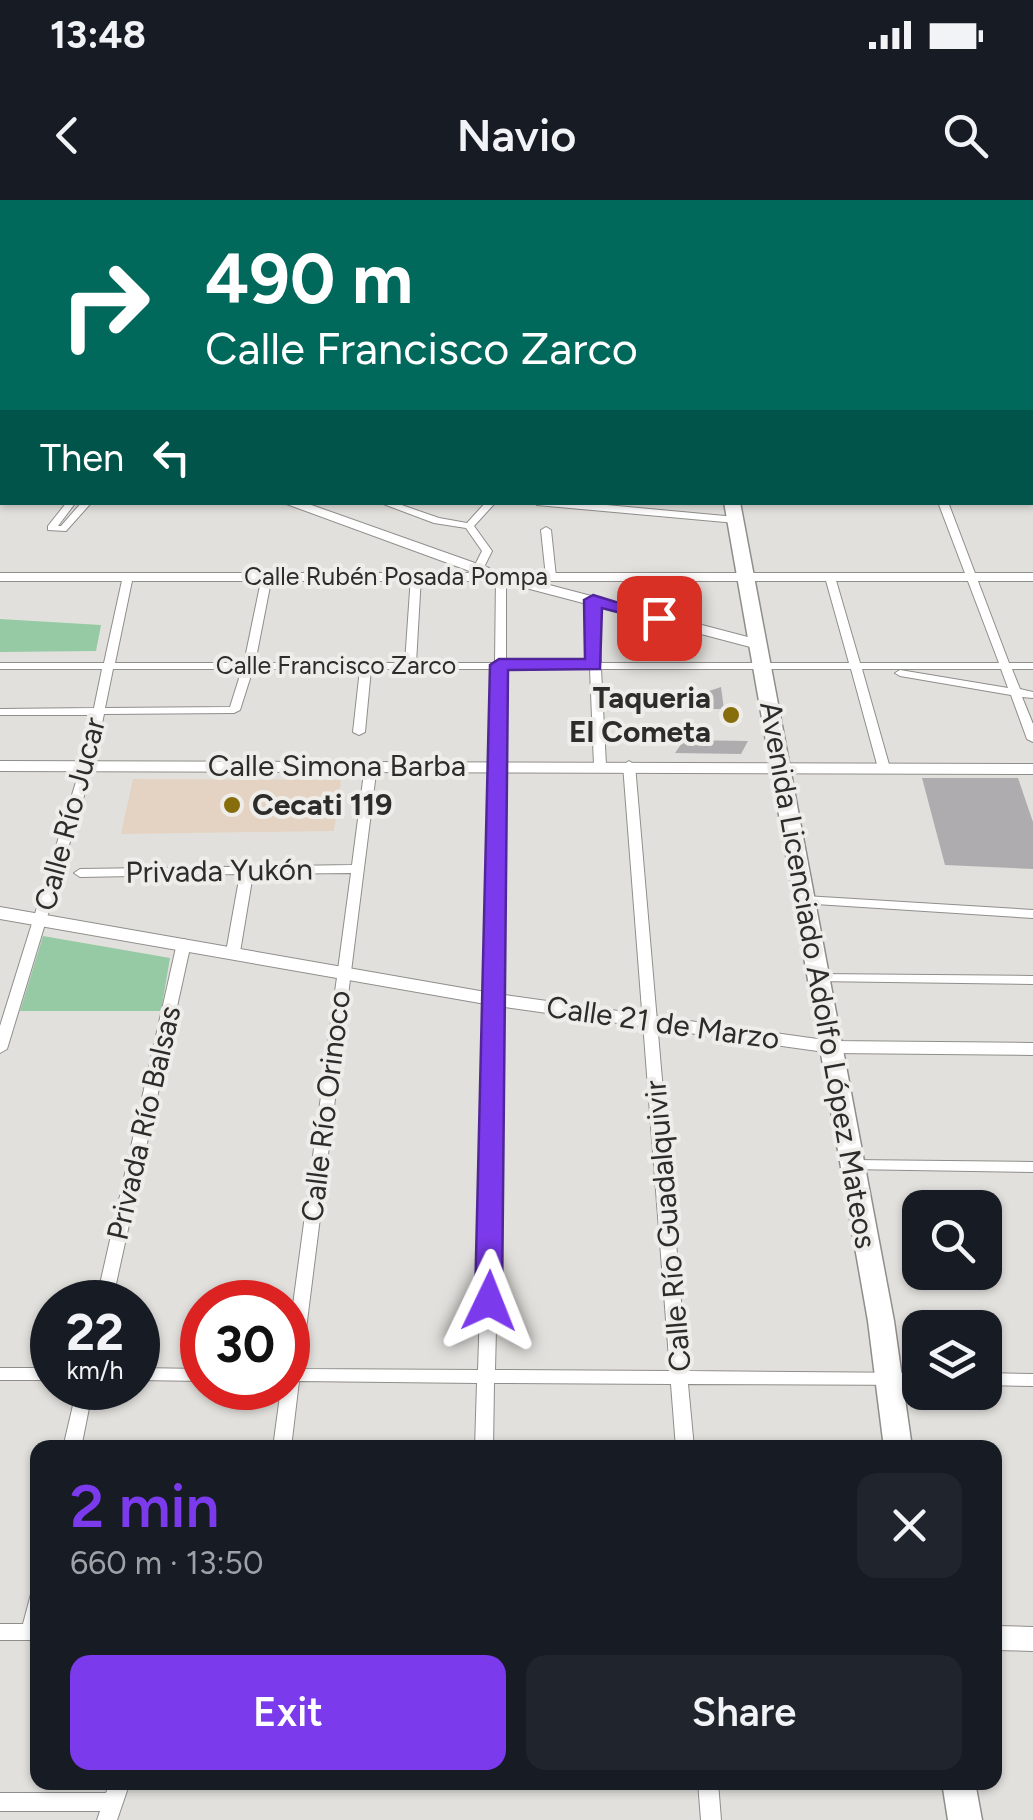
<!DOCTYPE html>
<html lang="en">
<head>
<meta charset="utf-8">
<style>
	body { margin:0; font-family:Figtree,sans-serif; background:#20242c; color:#f1f3f6; height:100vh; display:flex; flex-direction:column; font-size:38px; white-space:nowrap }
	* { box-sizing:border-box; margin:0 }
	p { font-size:32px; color:#9ea1a6 }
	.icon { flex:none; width:55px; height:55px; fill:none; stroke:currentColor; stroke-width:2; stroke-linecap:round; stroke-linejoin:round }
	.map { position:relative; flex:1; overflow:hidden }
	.sheet { position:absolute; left:30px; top:1240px; width:972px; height:350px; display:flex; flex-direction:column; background:#171b24; border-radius:20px; box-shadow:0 2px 8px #0004 }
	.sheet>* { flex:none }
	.guide { position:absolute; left:0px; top:0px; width:1035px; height:305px; box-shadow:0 2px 8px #0004; background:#00695c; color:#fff; overflow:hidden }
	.buttons { position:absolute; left:902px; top:990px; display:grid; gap:20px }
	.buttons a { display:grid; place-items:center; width:100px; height:100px; border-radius:20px; background:#171b24; box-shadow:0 2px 8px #0004; font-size:50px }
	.speed { position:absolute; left:30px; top:1080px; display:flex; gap:20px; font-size:50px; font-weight:700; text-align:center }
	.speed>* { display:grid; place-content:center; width:130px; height:130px; border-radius:50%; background:#171b24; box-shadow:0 2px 8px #0004; line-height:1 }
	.speed small { font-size:25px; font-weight:400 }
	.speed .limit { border:15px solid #d22; background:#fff; color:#111 }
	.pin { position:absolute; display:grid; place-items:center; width:85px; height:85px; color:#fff; margin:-42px; border-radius:20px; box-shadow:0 5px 15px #0006 }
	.me { position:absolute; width:110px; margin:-55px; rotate:2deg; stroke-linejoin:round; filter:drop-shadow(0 0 8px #0008) }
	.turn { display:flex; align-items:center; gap:35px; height:210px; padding:0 40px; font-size:45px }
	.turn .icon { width:130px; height:130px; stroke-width:2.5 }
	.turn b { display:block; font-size:70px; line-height:85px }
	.then { display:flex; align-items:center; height:95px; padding:0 40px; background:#0003; gap:20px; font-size:38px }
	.round { display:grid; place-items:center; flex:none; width:105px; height:105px; border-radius:20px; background:#20242c }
	.summary { display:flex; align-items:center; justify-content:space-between; height:170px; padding:0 40px }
	h1 { font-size:60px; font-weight:600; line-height:75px; color:#7c3aed }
	.primary-button { display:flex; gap:20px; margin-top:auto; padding:20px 40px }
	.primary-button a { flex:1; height:115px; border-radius:20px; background:#7c3aed; color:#fff; font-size:40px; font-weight:600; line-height:115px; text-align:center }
	.primary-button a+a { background:#20242c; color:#f1f3f6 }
	.status { display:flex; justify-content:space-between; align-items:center; height:70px; padding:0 50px; background:#171b24; direction:ltr }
	.status svg { height:28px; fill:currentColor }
	header { display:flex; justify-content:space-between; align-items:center; height:130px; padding:0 40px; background:#171b24; font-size:45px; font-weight:600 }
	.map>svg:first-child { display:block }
	.education { fill:#e4d3c2 }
	.green { fill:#95caa5 }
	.building { fill:#afacaf }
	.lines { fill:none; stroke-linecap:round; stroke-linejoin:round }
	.street-casing { stroke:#908e8b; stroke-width:2 }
	.secondary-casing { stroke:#908e8b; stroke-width:2 }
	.primary-casing { stroke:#908e8b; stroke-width:3 }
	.street { fill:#fff; fill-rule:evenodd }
	.secondary { fill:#fff; fill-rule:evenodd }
	.primary { fill:#fff; fill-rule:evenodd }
	.route { fill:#7c3aed; stroke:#51269a; stroke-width:2.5 }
	.poi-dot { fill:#876d0c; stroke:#efede9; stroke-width:4 }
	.labels { text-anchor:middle; stroke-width:8; stroke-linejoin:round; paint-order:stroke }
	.far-street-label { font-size:25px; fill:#2d2c2b; stroke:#efede9 }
	.poi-label { font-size:30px; font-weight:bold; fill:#2d2c2b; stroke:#efede9; text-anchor:end }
	.street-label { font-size:30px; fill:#2d2c2b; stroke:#efede9 }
</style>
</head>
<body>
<div class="status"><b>13:48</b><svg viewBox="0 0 49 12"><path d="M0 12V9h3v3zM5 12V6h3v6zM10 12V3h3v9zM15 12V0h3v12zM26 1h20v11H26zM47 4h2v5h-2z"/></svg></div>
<header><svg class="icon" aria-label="back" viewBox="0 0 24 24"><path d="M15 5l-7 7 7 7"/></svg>Navio<svg class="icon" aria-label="search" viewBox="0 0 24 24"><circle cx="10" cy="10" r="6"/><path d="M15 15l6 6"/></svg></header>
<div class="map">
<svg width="1033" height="1620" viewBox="0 0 1033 1620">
	<rect width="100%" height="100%" fill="#e2e0dc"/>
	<!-- education -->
	<path class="education" d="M133,579L341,580L334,631L121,634Z"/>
	<!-- green -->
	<path class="green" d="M0,419L101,425L96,451L0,452Z
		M43,736L170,758L161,811H20Z"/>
	<!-- building -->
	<path class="building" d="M721,487L724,509H661L659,491H709Z
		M684,540L748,541L741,554L675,553Z
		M922,578H1018L1033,622V669L945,665Z"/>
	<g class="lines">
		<!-- street casing -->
		<g class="street-casing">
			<path id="street" d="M106,0H113L111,2H105Z
				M190,0H196V2H190Z
				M325,0H356L353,2H322Z
				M0,89H2V93H0Z
				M1032,122H1033V126H1032Z
				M0,124H2V128H0Z
				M1032,143H1033V147H1032Z
				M0,161H2V165H0Z
				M1032,215L1033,216V222H1032Z
				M1032,230H1033V236H1032Z
				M0,235H2V241H0Z
				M1032,262H1033V268H1032Z
				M1032,296H1033V302H1032Z
				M67,302H76L58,326H61L82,302H92L66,331L48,330V326Z
				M378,302H393L439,318L467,323L486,302H496L474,326L492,351L483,369L478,372L473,369L482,351L466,328L434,323Z
				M533,302H574L736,317L741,320L736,323L537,305Z
				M938,302H948L1009,463H1033V469H1012L1020,489L1033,492V498L1022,497L1033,524V542L1027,539L1011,495L900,476L895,473L900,470L1008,488L1001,469H862L890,568L884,572L878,568L851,469H601L606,565L600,569L594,565L590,469H506L504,800L495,1170L670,1171L623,565L629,561L635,565L687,1171L920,1173V1185L688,1184L694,1248H676L671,1184L494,1183L493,1248H475L477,1183L299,1181L291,1248H273L281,1188H288V1142L351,673L253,674L240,752L233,756L226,752L240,674L80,677L74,673L80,669L352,665L365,565L367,563H375L377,565L301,1169L478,1170L490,800L495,469H371L365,532L359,535L353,532L360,469H253L240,510L234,513L104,514L93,566L7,849L0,853V826L81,566L92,515H0V509L94,508L102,469H0V463H104L123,376L128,373L133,376L115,463H244L262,376L267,373L272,376L255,463H405L411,376L416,373L421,376L416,463H495L496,377L501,374L506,377V463H590L588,400L593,397L598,400L601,463H849L825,377L830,374L835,377L860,463H999ZM113,469H242L230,507L105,508Z
				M546,327L551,330L556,377L551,380L546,377L541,330Z
				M805,696L1033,710V718L800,703L799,700Z
				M184,739L191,743L112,1102H96L177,743Z
				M819,774L1033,776V784L814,781L812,778L814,775Z
				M853,960L1033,962V972L848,969L845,965L848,961Z
				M0,1168H52V1180H0Z
				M138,1168L202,1169V1181L138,1180Z
				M985,1173L1033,1174V1186L985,1185Z
				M77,1188H93L81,1248H63Z
				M38,1392V1440H0V1424H23L31,1394Z
				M110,1582H130L117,1620H97L100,1611H0V1593H106Z
				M698,1582H718L721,1620H701Z"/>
		</g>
		<!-- secondary casing -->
		<g class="secondary-casing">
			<path id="secondary" d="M764,0H786L787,2H767Z
				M803,0H826L827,2H806Z
				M1032,37H1033V43H1032Z
				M0,207L2,208V216L0,215Z
				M281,302H303L489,368L490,373H1033V381H534L763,441L766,444L758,449L526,388L524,385L528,381H0V373H475Z
				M0,561L1033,564V574L0,571Z
				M0,707L497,794L832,841L1033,843V855L832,853L497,806L0,719Z
				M995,1426L1033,1427V1451L995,1450Z"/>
		</g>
		<!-- primary casing -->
		<g class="primary-casing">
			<path id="primary" d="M0,50L2,51V57L0,58Z
				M1032,170H1033V179H1032Z
				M724,302H740L894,1121L912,1248H884L868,1121Z
				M942,1582H975L982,1620H948Z"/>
		</g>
		<!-- street -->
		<use href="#street" class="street"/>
		<!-- secondary -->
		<use href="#secondary" class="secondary"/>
		<!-- primary -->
		<use href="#primary" class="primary"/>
	</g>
	<!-- route -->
	<path class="route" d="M593,395L668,418L659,423L602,408L600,469L508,470L502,1101L498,1108H479L475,1101L490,465L499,459H585L584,400Z"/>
	<!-- markers -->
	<g class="poi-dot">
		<circle cx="731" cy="515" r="10"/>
		<circle cx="232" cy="605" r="10"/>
	</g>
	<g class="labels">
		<!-- far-street labels -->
		<g class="far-street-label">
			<text x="396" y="385">Calle Rubén Posada Pompa</text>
			<text x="336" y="474">Calle Francisco Zarco</text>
		</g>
		<!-- poi labels -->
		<g class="poi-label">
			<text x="711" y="508">Taqueria<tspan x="711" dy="34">El Cometa</tspan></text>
			<text x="252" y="615" text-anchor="start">Cecati 119</text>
		</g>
		<!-- street labels -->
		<g class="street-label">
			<text x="337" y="576">Calle Simona Barba</text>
			<text transform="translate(70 614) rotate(-75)" y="10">Calle Río Jucar</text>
			<text transform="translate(219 671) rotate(-1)" y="10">Privada Yukón</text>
			<text transform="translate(818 775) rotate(80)" y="10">Avenida Licenciado Adolfo López Mateos</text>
			<text transform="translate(663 823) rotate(8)" y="10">Calle 21 de Marzo</text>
			<text transform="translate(326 906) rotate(-83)" y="10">Calle Río Orinoco</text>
			<text transform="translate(144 923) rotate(-77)" y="10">Privada Río Balsas</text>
			<text transform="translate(668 1026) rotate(-95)" y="10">Calle Río Guadalquivir</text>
		</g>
	</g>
</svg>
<div class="buttons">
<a><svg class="icon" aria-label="search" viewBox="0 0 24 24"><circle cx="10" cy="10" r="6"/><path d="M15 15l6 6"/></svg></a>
<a><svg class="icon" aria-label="layers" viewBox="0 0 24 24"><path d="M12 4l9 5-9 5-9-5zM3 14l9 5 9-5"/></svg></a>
</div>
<div class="speed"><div>22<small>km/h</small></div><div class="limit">30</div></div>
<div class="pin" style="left:659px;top:418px;background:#d93025"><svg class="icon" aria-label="arrive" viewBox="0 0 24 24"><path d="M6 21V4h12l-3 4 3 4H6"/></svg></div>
<svg class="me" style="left:489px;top:1101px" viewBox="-20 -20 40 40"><path d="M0-17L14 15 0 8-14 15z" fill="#7c3aed" stroke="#fff" stroke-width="4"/></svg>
<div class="guide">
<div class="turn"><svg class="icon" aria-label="right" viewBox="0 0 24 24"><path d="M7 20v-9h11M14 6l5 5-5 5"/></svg><div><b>490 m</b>Calle Francisco Zarco</div></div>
<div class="then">Then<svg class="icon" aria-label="left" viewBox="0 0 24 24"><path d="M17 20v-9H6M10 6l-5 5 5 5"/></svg></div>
</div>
<section class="sheet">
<div class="summary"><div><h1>2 min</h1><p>660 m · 13:50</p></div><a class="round"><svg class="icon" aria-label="close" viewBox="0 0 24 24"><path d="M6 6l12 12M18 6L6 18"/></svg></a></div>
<div class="primary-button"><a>Exit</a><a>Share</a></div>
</section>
</div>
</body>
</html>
